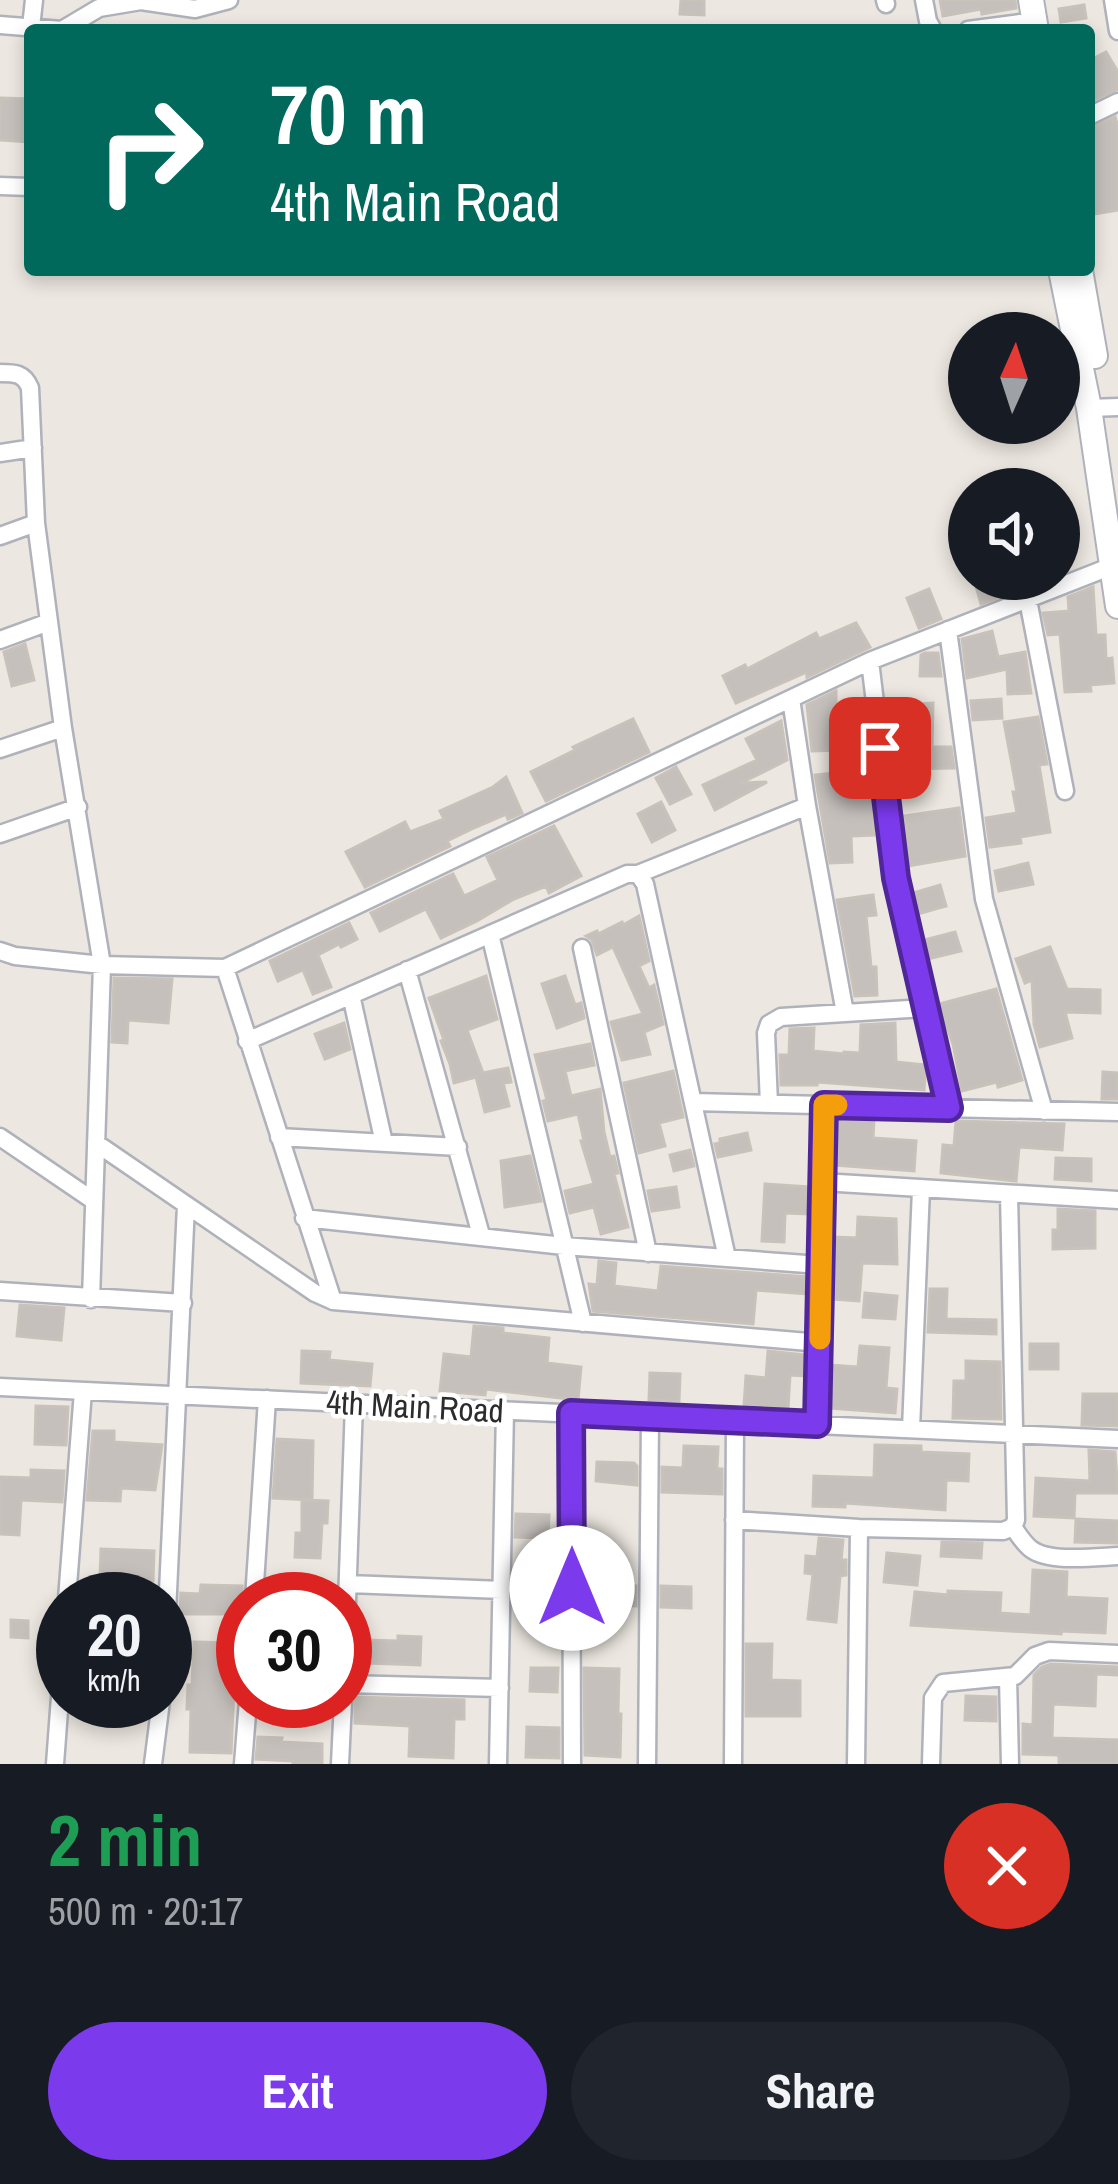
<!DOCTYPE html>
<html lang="en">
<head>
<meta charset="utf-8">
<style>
	body { margin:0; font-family:"Archivo Narrow",sans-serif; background:#20242c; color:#f1f3f6; height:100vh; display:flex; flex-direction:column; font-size:45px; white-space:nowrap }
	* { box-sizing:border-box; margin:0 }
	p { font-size:39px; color:#9ea1a6 }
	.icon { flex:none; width:66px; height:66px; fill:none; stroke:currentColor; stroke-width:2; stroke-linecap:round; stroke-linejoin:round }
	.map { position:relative; height:1764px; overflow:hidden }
	.drawer { display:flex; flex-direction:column; background:#171b24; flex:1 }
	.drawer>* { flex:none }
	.top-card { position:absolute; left:24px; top:24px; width:1071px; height:252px; border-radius:12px; box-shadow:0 6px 18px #0003; background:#00695c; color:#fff; overflow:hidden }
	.needle { width:78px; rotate:3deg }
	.buttons { position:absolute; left:948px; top:312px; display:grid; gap:24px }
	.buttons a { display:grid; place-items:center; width:132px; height:132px; border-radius:50%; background:#171b24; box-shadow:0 6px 18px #0003; font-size:60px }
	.speed { position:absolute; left:36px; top:1572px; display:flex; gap:24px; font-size:60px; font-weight:700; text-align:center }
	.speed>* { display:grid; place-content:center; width:156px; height:156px; border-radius:50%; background:#171b24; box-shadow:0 6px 18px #0003; line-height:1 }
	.speed small { font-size:30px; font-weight:400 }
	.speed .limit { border:18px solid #d22; background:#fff; color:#111 }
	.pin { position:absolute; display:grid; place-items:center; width:102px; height:102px; color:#fff; margin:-51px; border-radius:24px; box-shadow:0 6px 18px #0006 }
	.me { position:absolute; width:132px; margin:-66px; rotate:0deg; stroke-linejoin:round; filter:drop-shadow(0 0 9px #0008) }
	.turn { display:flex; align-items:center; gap:42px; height:252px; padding:0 48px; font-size:54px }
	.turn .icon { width:156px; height:156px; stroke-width:2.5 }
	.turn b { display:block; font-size:84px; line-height:102px }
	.round { display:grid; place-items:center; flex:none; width:126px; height:126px; border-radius:63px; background:#20242c }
	.summary { display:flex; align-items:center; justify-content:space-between; height:204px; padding:0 48px }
	h1 { font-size:72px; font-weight:700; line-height:90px; color:#1e9e55 }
	.cta { display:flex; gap:24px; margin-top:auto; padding:24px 48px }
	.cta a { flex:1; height:138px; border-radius:72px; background:#7c3aed; color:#fff; font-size:48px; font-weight:700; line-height:138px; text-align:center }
	.cta a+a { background:#20242c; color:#f1f3f6 }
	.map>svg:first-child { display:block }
	.building { fill:#c5c0bc; stroke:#c8c2ba; stroke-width:3 }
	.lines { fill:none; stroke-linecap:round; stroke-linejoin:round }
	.minor-casing { stroke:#b0b2bb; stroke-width:21 }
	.secondary-casing { stroke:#b0b2bb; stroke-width:28 }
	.minor { stroke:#fff; stroke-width:16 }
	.secondary { stroke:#fff; stroke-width:24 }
	.route-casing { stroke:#51269a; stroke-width:30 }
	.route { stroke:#7c3aed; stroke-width:21 }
	.slow { stroke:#f59e0b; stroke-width:21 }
	.labels { text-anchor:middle; stroke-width:9; stroke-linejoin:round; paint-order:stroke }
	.street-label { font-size:33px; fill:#2c2c2c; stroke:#fff }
</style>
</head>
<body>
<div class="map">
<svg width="1118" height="1764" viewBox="0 0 1118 1764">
	<rect width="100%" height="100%" fill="#ece7e0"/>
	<!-- building -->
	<path class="building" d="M681,0H704V15L680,14Z
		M940,0H1015L1016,8L982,14L981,9L943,16Z
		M1084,5L1086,18L1061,22L1059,9Z
		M1106,52L1118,72V89L1089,102V61Z
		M1,98L30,99L29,142L0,140Z
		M1115,117L1118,127V210L1094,214L1090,195L1093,194L1089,163V129Z
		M974,579H997L1002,596L981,604Z
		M1093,587L1096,635H1105L1106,659L1112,658L1114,683L1090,685L1091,691L1065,692L1060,634L1048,635L1043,613L1069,611L1068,597Z
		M929,589L941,619L919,628L907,598Z
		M856,623L870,647L807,677V672L736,703L723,676L745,665L747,669L816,633L819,639Z
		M992,631L998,657L1025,652L1031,693L1008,694L1007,669L967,678L962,639Z
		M25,644L34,680L12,686L4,652Z
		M925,653H938L941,676H920L921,655Z
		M836,691V705L862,703L865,723L842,724L843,750L812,751L807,705Z
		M1001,699L1002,718L973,720L971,701Z
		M888,702H894V705L933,703L932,747H951L954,768L896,769L893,748L919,749V723L890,722Z
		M1038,717L1047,764L1039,765L1050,832L1020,837L1021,843L990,847L986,818L1017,813L1013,792H1017L1004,722Z
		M633,719L649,752L546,801L531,772L575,750L573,747L590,739Z
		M781,721L787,760L741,783L767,782L715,810L703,785L757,760L746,739Z
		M676,767L691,794L670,804L656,778Z
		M844,772L846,791L873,790L875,814H873L874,835L851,836L852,862L830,863L815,775Z
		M506,777L522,813L508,819L506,814L476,827L447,841L450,846L365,887L346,852L405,822L410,832L444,819L440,811L493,787Z
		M661,802L675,830L652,842L638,814Z
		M959,808L965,856L908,866L904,816Z
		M554,826L581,876L549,893L546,886L514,899L477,921L441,938L426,909L380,931L371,913L453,874L464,896L498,880L487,857Z
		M1028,863L1033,884L999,891L995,871Z
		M940,885L946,906L918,914L913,893Z
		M873,895L876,915L866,916L871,967H876L877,995L855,996L837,900Z
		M639,916L649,961L639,966L649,988L654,985L663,1024L644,1032L650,1054L622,1060L611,1022L643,1014L613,947L597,955L592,940L586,936L597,931L598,934L622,922L623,925Z
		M349,923L357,939L341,947L339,944L318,955L331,987L313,994L303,970L278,981L270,961Z
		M955,932L961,951L928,959L924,940Z
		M1050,947L1067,989L1100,990V1013L1065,1012L1072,1038L1040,1047L1034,1024L1032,980L1025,983L1016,959Z
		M486,976L497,1019L467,1030L483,1073L508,1068L511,1082L503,1083L509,1106L485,1112L476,1077L454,1083L450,1064L441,1041L444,1040L429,998Z
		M565,976L575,1005L581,1003L584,1018L557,1028L542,984Z
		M114,978L172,979L168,1023L128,1020L127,1043L112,1042Z
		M996,989L1022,1080L998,1087L997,1082L962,1091L953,1044L939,1004Z
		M344,1023L350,1049L325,1059L315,1034Z
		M895,1023L896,1062L926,1065L924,1090L817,1082V1085H781L780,1055H789L790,1029L814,1028L813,1051L844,1054V1052L860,1053L861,1025Z
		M590,1044L594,1065L565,1071L571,1096L600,1089L604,1132L610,1157L614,1156L618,1173L614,1174L628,1227L601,1234L594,1207L570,1213L565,1191L594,1184L581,1141H584L578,1114L548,1121L543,1101L547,1100L535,1055Z
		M673,1071L683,1117L659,1123L665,1146L639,1153L624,1083Z
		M1103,1072L1118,1073V1099H1102Z
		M836,1118L874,1119L873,1138L916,1141L914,1171L835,1165Z
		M956,1121L1064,1124L1062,1150L1019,1147L1016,1181L941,1173L943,1145L954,1146Z
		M747,1133L751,1150L718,1157L715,1144L720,1143V1139Z
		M690,1150L694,1166L674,1171L670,1155Z
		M530,1156L541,1201L505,1207L501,1161Z
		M1056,1158L1091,1159V1181L1055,1179Z
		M765,1184L809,1187V1214L785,1213L784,1242L762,1241Z
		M676,1187L679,1207L652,1211L648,1191Z
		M1058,1209L1095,1211V1248L1053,1249V1230H1058Z
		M858,1217L896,1219L897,1264L862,1263L859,1301L833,1299L835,1237L857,1238Z
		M599,1261L616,1263L614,1286L658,1291L661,1266L807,1277V1294L756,1290L753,1324L593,1311L589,1284L597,1285Z
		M930,1289H947L946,1319L996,1320V1334L928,1332Z
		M865,1293L897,1296L895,1319L863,1317Z
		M20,1305L64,1308L61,1340L17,1336Z
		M474,1326L503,1328V1333L549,1338L547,1363L581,1367L578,1400L486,1389L485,1395L440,1391L444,1354L471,1357Z
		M1030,1344H1058V1369H1030Z
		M860,1346L889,1348L886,1388L897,1389L895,1413L830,1408L831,1365L858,1367Z
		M302,1351L330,1352L329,1360L372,1364L370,1386L301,1383Z
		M768,1351L806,1355L805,1376L790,1375L788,1409L744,1406L746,1376L766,1378Z
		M966,1361L1000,1362L1001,1419L953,1418L954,1381H966Z
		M650,1373L680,1374L679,1401L649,1400Z
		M1083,1394H1118V1426L1082,1425Z
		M36,1406L68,1407L66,1445L35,1444Z
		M93,1431H114V1442L162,1445L155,1490L121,1488L120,1501L87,1500Z
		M277,1439L313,1441L312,1500L273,1498Z
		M875,1445L921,1446V1452L969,1454L968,1481L946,1480L945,1510L845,1503V1507L813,1506L814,1476L874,1478Z
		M684,1446L718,1447L717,1469H722V1494L662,1492V1467L683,1468Z
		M1089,1450L1115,1452L1118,1493H1075L1074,1518L1034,1516L1036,1478L1090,1481Z
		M597,1462L634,1463L637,1466V1485L596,1481Z
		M31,1470L64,1471L62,1502L21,1500L19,1535L0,1534V1477L31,1478Z
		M302,1500L328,1501L327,1523H322L320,1558L295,1557L296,1533H302Z
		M516,1514L549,1515L548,1538L515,1537Z
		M1076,1519L1118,1521L1117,1543L1075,1542Z
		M819,1538L843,1540L841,1560H846V1575L840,1576L836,1622L808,1619L813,1574L805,1573L806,1556L817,1557Z
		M942,1542L982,1543L981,1558L941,1556Z
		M584,1544L606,1545L605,1571H584Z
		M101,1549L154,1551L153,1581L100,1579Z
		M887,1553L920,1556L917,1585L884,1582Z
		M1033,1570L1067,1572L1066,1597L1107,1599L1105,1633L1061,1631V1634L911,1625L915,1592L948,1595V1591L1001,1593L1000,1613L1031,1615Z
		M602,1584L636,1586V1606L602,1605Z
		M201,1585L242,1586L243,1614H180L181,1593L200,1594Z
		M661,1586L691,1587V1608L661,1607Z
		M11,1620L28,1621V1638L11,1637Z
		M398,1636L421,1637L420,1665L368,1663V1640L398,1641Z
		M194,1642L236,1643L231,1753L190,1752L191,1709H187L188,1685H192Z
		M746,1644H772L771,1680L800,1681V1716H746Z
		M1051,1664L1118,1667V1675L1096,1674L1095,1706L1053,1704L1052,1738L1118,1740V1764H1059V1755L1023,1754V1724L1033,1725L1034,1675L1042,1667Z
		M531,1668H558L557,1692L530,1691Z
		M584,1668L619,1669L618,1714H621L620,1757L585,1755Z
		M966,1696L996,1697V1721L965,1720Z
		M355,1697L464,1700V1719H454L453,1758L409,1756L410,1726L355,1723Z
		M100,1701H140V1714L100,1712Z
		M303,1701H330V1713L303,1712Z
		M527,1727L559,1728V1758L526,1757Z
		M258,1737L282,1738L281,1742L322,1744V1764H293V1761L256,1759Z"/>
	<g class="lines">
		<!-- minor casing -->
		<g class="minor-casing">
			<path id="minor" d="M885,0L886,4
				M924,0L928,21L933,30
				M1113,0L1118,31
				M0,25L62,30L99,8L141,1L195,9L229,0
				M31,27L34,0
				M968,30L1020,23
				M1089,116L1118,102
				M0,186L30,187
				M0,373C15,373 24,373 30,388L36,523L63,728L102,965L91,1299
				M1089,408L1118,407
				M0,453L33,448
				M0,536L36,523
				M1028,600L1065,791
				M948,630L984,899L1044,1111
				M0,640L49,622
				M870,661L896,877L949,1108
				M791,699L807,806L845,1013
				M0,749L63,728
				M0,834L78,807
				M638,874L807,806
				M490,934L583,1323
				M582,948L648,1253
				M0,951L15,956L102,965L225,968L870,661L1117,564
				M225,968L333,1301
				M407,970L481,1235
				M351,995L384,1143
				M247,1041L627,874H638L645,884L727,1258
				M693,1102L1118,1112
				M769,1104L766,1033L769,1024L781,1017L925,1008
				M0,1137L94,1201
				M279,1137L458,1147
				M96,1143L315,1293L333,1301L820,1343
				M822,1182L1118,1200
				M304,1218L564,1246L820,1265
				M0,1291L183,1303
				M0,1387L1118,1439
				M571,1413L572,1764
				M817,1425L824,1105
				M911,1429L921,1189
				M734,1520L859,1528L1003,1531L1013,1527L1016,1520L1009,1194
				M1013,1527C1018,1534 1024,1544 1031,1549C1049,1563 1096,1557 1118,1556
				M349,1584L502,1590
				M67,1599L83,1391
				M254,1599L267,1399
				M165,1656L186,1205
				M345,1658L354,1404
				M1008,1677L1010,1764
				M345,1684L500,1688
				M55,1764L63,1657
				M153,1764L161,1701
				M243,1764L248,1701
				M340,1764L343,1701
				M498,1764L505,1410
				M647,1764L650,1417
				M733,1764L735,1421
				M856,1764L859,1528
				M931,1764L933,1698L943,1683L1015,1676L1035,1656L1049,1651L1118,1654"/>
		</g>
		<!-- secondary casing -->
		<g class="secondary-casing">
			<path id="secondary" d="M1031,0L1036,30
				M1061,270L1089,408L1118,606
				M1080,270L1095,356"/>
		</g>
		<!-- minor -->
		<use href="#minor" class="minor"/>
		<!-- secondary -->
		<use href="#secondary" class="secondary"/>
	</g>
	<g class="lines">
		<!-- route casing -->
		<g class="route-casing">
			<path id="route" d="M572,1588L571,1413L817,1424L824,1105L949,1108L896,878L880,748"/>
		</g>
		<!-- route -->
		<use href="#route" class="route"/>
		<!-- slow -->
		<path class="slow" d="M820,1339L824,1105H837"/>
	</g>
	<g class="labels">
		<!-- street labels -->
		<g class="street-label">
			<text transform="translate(415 1406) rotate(3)" y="12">4th Main Road</text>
		</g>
	</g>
</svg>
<div class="buttons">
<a><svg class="needle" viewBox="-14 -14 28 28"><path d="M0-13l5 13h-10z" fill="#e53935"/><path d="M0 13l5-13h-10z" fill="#9ea1a6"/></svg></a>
<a><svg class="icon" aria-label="sound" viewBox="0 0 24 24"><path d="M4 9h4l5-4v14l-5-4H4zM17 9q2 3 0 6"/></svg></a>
</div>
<div class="speed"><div>20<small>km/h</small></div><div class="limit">30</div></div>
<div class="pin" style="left:880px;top:748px;background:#d93025"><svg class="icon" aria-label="arrive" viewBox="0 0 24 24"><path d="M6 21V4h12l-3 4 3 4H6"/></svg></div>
<svg class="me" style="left:572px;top:1588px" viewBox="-20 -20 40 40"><circle r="19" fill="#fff"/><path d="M0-13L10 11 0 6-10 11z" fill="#7c3aed"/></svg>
<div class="top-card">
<div class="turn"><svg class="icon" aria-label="right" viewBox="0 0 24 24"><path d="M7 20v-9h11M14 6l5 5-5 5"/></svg><div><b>70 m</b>4th Main Road</div></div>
</div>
</div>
<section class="drawer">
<div class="summary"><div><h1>2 min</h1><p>500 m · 20:17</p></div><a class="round" style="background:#d93025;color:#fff"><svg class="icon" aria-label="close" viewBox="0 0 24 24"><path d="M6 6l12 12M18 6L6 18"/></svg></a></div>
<div class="cta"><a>Exit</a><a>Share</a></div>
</section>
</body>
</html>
